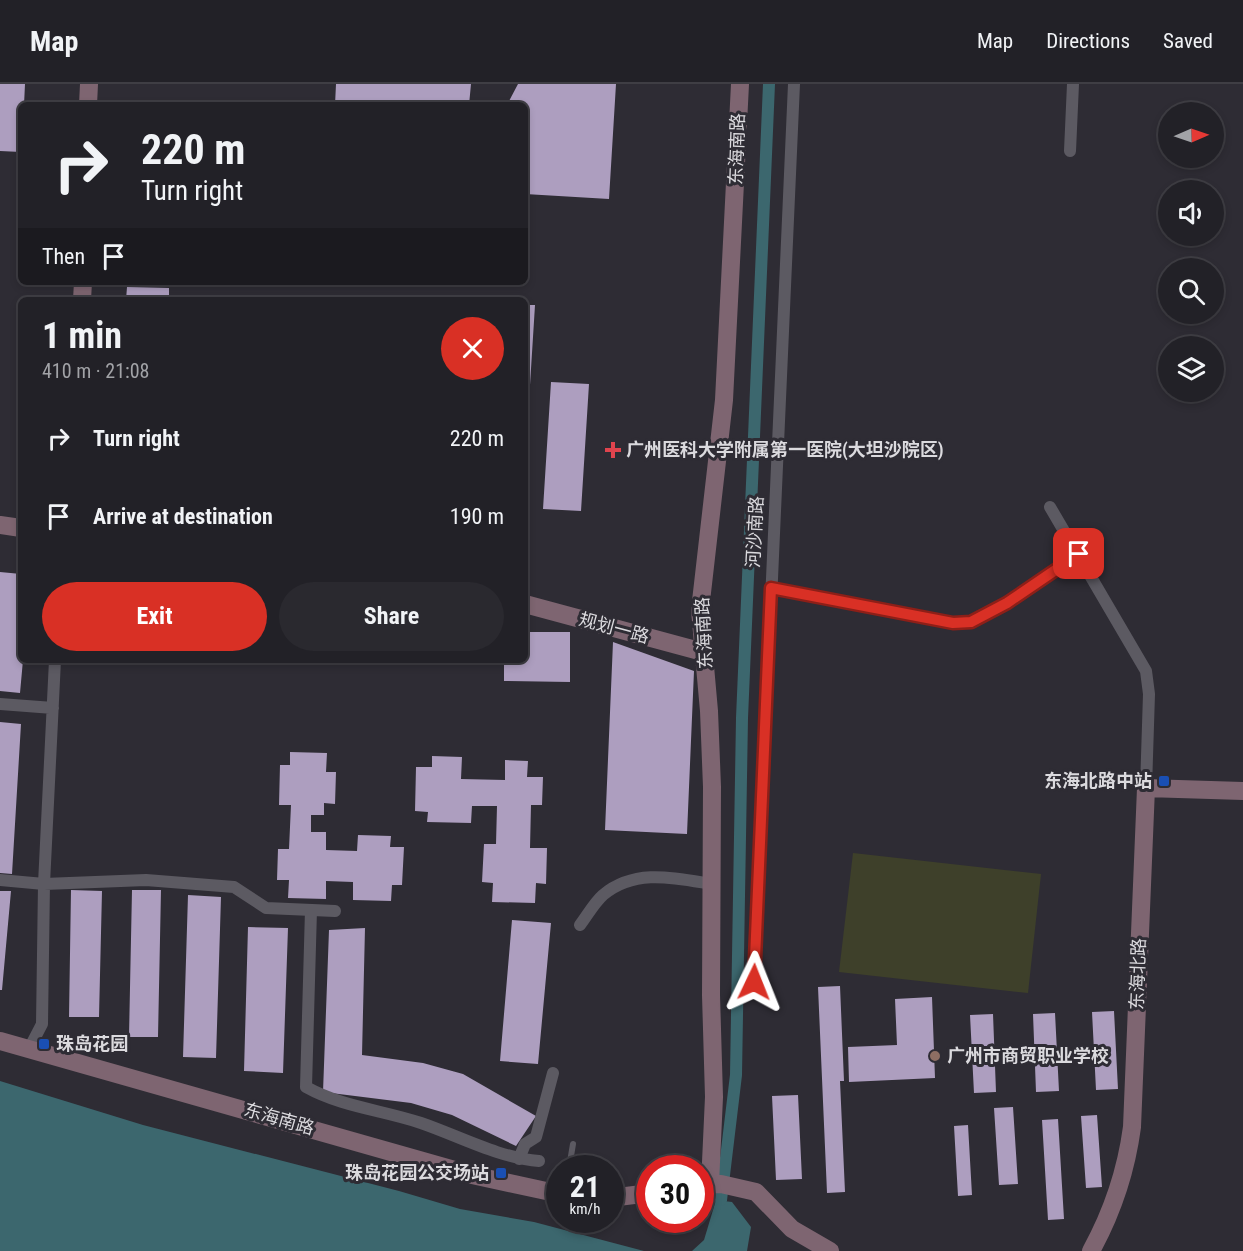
<!DOCTYPE html>
<html lang="en">
<head>
<meta charset="utf-8">
<style>
	body { margin:0; font-family:"Roboto Condensed","Noto Sans SC",sans-serif; background:#2a292f; color:#f1f3f6; height:100vh; display:flex; flex-direction:column; font-size:22px; white-space:nowrap }
	* { box-sizing:border-box; margin:0 }
	p { font-size:20px; color:#a2a3a7 }
	.icon { flex:none; width:33px; height:33px; fill:none; stroke:currentColor; stroke-width:2; stroke-linecap:round; stroke-linejoin:round }
	.map { position:relative; flex:1; overflow:hidden }
	.side { position:absolute; left:18px; top:213px; width:510px; height:366px; display:flex; flex-direction:column; background:#222127; border-radius:9px; box-shadow:0 3px 9px #0003,0 0 0 2px #3f3e44 }
	.side>* { flex:none }
	.guide { position:absolute; left:18px; top:18px; width:510px; height:183px; border-radius:9px; box-shadow:0 3px 9px #0003,0 0 0 2px #3f3e44; background:#222127; color:#f1f3f6; overflow:hidden }
	.needle { width:39px; rotate:88deg }
	.fabs { position:absolute; left:1158px; top:18px; display:grid; gap:12px }
	.fabs a { display:grid; place-items:center; width:66px; height:66px; border-radius:50%; background:#222127; box-shadow:0 3px 9px #0003,0 0 0 2px #3f3e44; font-size:30px }
	.speed { position:absolute; left:546px; top:1071px; display:flex; gap:12px; font-size:30px; font-weight:700; text-align:center }
	.speed>* { display:grid; place-content:center; width:78px; height:78px; border-radius:50%; background:#222127; box-shadow:0 3px 9px #0003,0 0 0 2px #3f3e44; line-height:1 }
	.speed small { font-size:15px; font-weight:400 }
	.speed .limit { border:9px solid #d22; background:#fff; color:#111 }
	.pin { position:absolute; display:grid; place-items:center; width:51px; height:51px; color:#fff; margin:-26px; border-radius:12px; box-shadow:0 3px 9px #0006 }
	.me { position:absolute; width:66px; margin:-33px; rotate:2deg; stroke-linejoin:round; filter:drop-shadow(0 0 4px #0008) }
	.turn { display:flex; align-items:center; gap:21px; height:126px; padding:0 24px; font-size:27px }
	.turn .icon { width:78px; height:78px; stroke-width:2.5 }
	.turn b { display:block; font-size:42px; line-height:51px }
	.then { display:flex; align-items:center; height:57px; padding:0 24px; background:#0003; gap:12px; font-size:22px }
	.round { display:grid; place-items:center; flex:none; width:63px; height:63px; border-radius:32px; background:#2a292f }
	.summary { display:flex; align-items:center; justify-content:space-between; height:102px; padding:0 24px }
	h1 { font-size:36px; font-weight:700; line-height:45px }
	.primary-button { display:flex; gap:12px; margin-top:auto; padding:12px 24px }
	.primary-button a { flex:1; height:69px; border-radius:36px; background:#d93025; color:#fff; font-size:24px; font-weight:700; line-height:69px; text-align:center }
	.primary-button a+a { background:#2a292f; color:#f1f3f6 }
	ul { padding:0; list-style:none }
	li { display:flex; align-items:center; gap:18px; height:78px; padding:0 24px }
	li div { flex:1 }
	li b { display:block; font-size:22px }
	li em { font-style:normal }
	header { display:flex; align-items:center; gap:36px; box-sizing:border-box; height:84px; padding:0 30px; background:#222127; border-bottom:2px solid #3f3e44 }
	header strong { font-size:28px }
	nav { display:flex; gap:33px; margin-inline-start:auto; font-size:21px }
	.map>svg:first-child { display:block }
	.green { fill:#3e402a }
	.water { fill:#3c676e }
	.lines { fill:none; stroke-linecap:round; stroke-linejoin:round }
	.canal { stroke:#3c676e; stroke-width:12 }
	.building { fill:#ad9ebf }
	.lane { stroke:#5c5a62; stroke-width:6 }
	.street { stroke:#5c5a62; stroke-width:12 }
	.secondary { stroke:#7e6571; stroke-width:18 }
	.route-casing { stroke:#8d1f18; stroke-width:15 }
	.route { stroke:#d93025; stroke-width:10 }
	.health-dot { fill:#e0444e; stroke:#2e2c34; stroke-width:2 }
	.transit-dot { fill:#1a4fb4; stroke:#2e2c34; stroke-width:2 }
	.education-dot { fill:#8d6e63; stroke:#2e2c34; stroke-width:2 }
	.labels { text-anchor:middle; stroke-width:6; stroke-linejoin:round; paint-order:stroke }
	.street-label { font-size:18px; fill:#dbdade; stroke:#2e2c34 }
	.poi-label { font-size:18px; font-weight:bold; fill:#dbdade; stroke:#2e2c34; text-anchor:start }
</style>
</head>
<body>
<header>
<strong>Map</strong>
<nav><a>Map</a><a>Directions</a><a>Saved</a></nav>
</header>
<div class="map">
<svg width="1243" height="1167" viewBox="0 0 1243 1167">
	<rect width="100%" height="100%" fill="#2e2c34"/>
	<!-- green -->
	<path class="green" d="M853,769L1041,790L1028,909L839,888Z"/>
	<!-- water -->
	<path class="water" d="M0,997L143,1041L399,1107L460,1125L534,1138L644,1167H0Z
		M716,1116L732,1118L751,1143L747,1167H692L704,1156Z"/>
	<g class="lines">
		<!-- canal -->
		<path class="canal" d="M721,1116L736,991L742,634L769,0"/>
	</g>
	<!-- building -->
	<path class="building" d="M0,0H25L24,21H21V68L0,67Z
		M336,0H471L469,21H335Z
		M518,0H616L609,115L525,110V21H507Z
		M127,203L169,204V216H126Z
		M525,221H535L530,301L525,300Z
		M551,298L589,300L581,427L543,425Z
		M0,488L21,490V576H23L20,609L0,607Z
		M525,548H570V598L504,597V576H525Z
		M613,558L694,587L687,750L605,746Z
		M0,638L21,640L12,790L0,789Z
		M290,668L327,669L326,688H336L335,720L324,719V731H311V748H326V766L357,767L358,751L391,752L390,763H404L402,801H392L391,817L353,816V798L326,797V815L288,814L289,796H277L278,765H289L291,721H279L280,681H290Z
		M432,672L462,673L461,695L505,696V676L528,677L527,693H543L542,721H531L530,764H547L546,800L536,799L535,819L492,818L493,799L482,798L484,760H496L497,722H472L471,739L427,738L428,728L415,727L416,683H432Z
		M71,806L102,807L99,933H69Z
		M132,806H161L158,953H129Z
		M0,807H11L2,906H0Z
		M188,811L221,813L216,974L183,973Z
		M512,836L551,839L538,980L500,977Z
		M248,843L288,844L283,989L244,987Z
		M365,844L362,971L423,979L463,990L536,1032L516,1062L452,1031L411,1019L323,1008L329,846Z
		M840,902L844,997H840L845,1108L827,1109L818,903Z
		M932,913L935,994L849,998L848,963L897,961L895,915Z
		M1114,927L1118,1005L1096,1006L1092,928Z
		M1055,929L1059,1007L1036,1008L1033,930Z
		M993,930L996,1008L974,1009L970,931Z
		M798,1011L802,1095L776,1096L772,1012Z
		M1013,1023L1018,1100L999,1101L994,1024Z
		M1097,1031L1102,1103L1086,1104L1081,1032Z
		M1058,1035L1064,1135L1048,1136L1042,1036Z
		M968,1041L972,1111L958,1112L954,1042Z"/>
	<g class="lines">
		<!-- lane -->
		<path class="lane" d="M569,1084L573,1060"/>
		<!-- street -->
		<path class="street" d="M1070,67L1073,0
			M1050,423L1146,587L1149,610L1146,704
			M771,504L953,539L971,538L1007,519L1079,470
			M0,620L53,624
			M0,796L44,800L146,796L234,803L266,824L335,827
			M311,826L306,1003C342,1023 382,1026 421,1039C459,1052 499,1074 539,1077
			M580,841C587,832 594,819 603,811C635,784 675,794 712,800
			M754,899L794,0
			M29,965L42,940L44,800L55,576
			M519,1075L525,1060L536,1053L553,989"/>
		<!-- secondary -->
		<path class="secondary" d="M88,21L89,0
			M82,216L83,198
			M0,441L21,444
			M525,520L703,568
			M0,957L472,1091L560,1110
			M710,1100L714,1013L711,911L712,703L709,627L700,526L724,316L740,0
			M700,1101L721,1100L756,1108L792,1145L830,1167
			M610,1114L650,1109
			M1091,1167C1113,1127 1126,1088 1132,1043L1146,704L1243,707"/>
	</g>
	<g class="lines">
		<!-- route casing -->
		<g class="route-casing">
			<path id="route" d="M754,898L771,504L953,539L971,538L1007,519L1079,470"/>
		</g>
		<!-- route -->
		<use href="#route" class="route"/>
	</g>
	<!-- markers -->
	<path class="health-dot" d="M610 357h6v6h6v6h-6v6h-6v-6h-6v-6h6z"/>
	<g class="transit-dot">
		<rect x="1158" y="691" width="12" height="12" rx="3"/>
		<rect x="38" y="954" width="12" height="12" rx="3"/>
		<rect x="495" y="1083" width="12" height="12" rx="3"/>
	</g>
	<circle class="education-dot" cx="935" cy="972" r="6"/>
	<g class="labels">
		<!-- street labels -->
		<g class="street-label">
			<text transform="translate(737 65) rotate(-88)" y="6">东海南路</text>
			<text transform="translate(755 448) rotate(-87)" y="6">河沙南路</text>
			<text transform="translate(614 544) rotate(15)" y="6">规划一路</text>
			<text transform="translate(704 549) rotate(-93)" y="6">东海南路</text>
			<text transform="translate(1138 890) rotate(-88)" y="6">东海北路</text>
			<text transform="translate(279 1035) rotate(16)" y="6">东海南路</text>
		</g>
		<!-- poi labels -->
		<g class="poi-label">
			<text x="626" y="372">广州医科大学附属第一医院(大坦沙院区)</text>
			<text x="1152" y="703" text-anchor="end">东海北路中站</text>
			<text x="56" y="966">珠岛花园</text>
			<text x="947" y="978">广州市商贸职业学校</text>
			<text x="489" y="1095" text-anchor="end">珠岛花园公交场站</text>
		</g>
	</g>
</svg>
<div class="fabs">
<a><svg class="needle" viewBox="-14 -14 28 28"><path d="M0-13l5 13h-10z" fill="#e53935"/><path d="M0 13l5-13h-10z" fill="#a2a3a7"/></svg></a>
<a><svg class="icon" aria-label="sound" viewBox="0 0 24 24"><path d="M4 9h4l5-4v14l-5-4H4zM17 9q2 3 0 6"/></svg></a>
<a><svg class="icon" aria-label="search" viewBox="0 0 24 24"><circle cx="10" cy="10" r="6"/><path d="M15 15l6 6"/></svg></a>
<a><svg class="icon" aria-label="layers" viewBox="0 0 24 24"><path d="M12 4l9 5-9 5-9-5zM3 14l9 5 9-5"/></svg></a>
</div>
<div class="speed"><div>21<small>km/h</small></div><div class="limit">30</div></div>
<div class="pin" style="left:1079px;top:470px;background:#d93025"><svg class="icon" aria-label="arrive" viewBox="0 0 24 24"><path d="M6 21V4h12l-3 4 3 4H6"/></svg></div>
<svg class="me" style="left:754px;top:898px" viewBox="-20 -20 40 40"><path d="M0-17L14 15 0 8-14 15z" fill="#d93025" stroke="#fff" stroke-width="4"/></svg>
<div class="guide">
<div class="turn"><svg class="icon" aria-label="right" viewBox="0 0 24 24"><path d="M7 20v-9h11M14 6l5 5-5 5"/></svg><div><b>220 m</b>Turn right</div></div>
<div class="then">Then<svg class="icon" aria-label="arrive" viewBox="0 0 24 24"><path d="M6 21V4h12l-3 4 3 4H6"/></svg></div>
</div>
<section class="side">
<div class="summary"><div><h1>1 min</h1><p>410 m · 21:08</p></div><a class="round" style="background:#d93025;color:#fff"><svg class="icon" aria-label="close" viewBox="0 0 24 24"><path d="M6 6l12 12M18 6L6 18"/></svg></a></div>
<ul>
<li><svg class="icon" aria-label="right" viewBox="0 0 24 24"><path d="M7 20v-9h11M14 6l5 5-5 5"/></svg><div><b>Turn right</b></div><em>220 m</em></li>
<li><svg class="icon" aria-label="arrive" viewBox="0 0 24 24"><path d="M6 21V4h12l-3 4 3 4H6"/></svg><div><b>Arrive at destination</b></div><em>190 m</em></li>
</ul>
<div class="primary-button"><a>Exit</a><a>Share</a></div>
</section>
</div>
</body>
</html>
